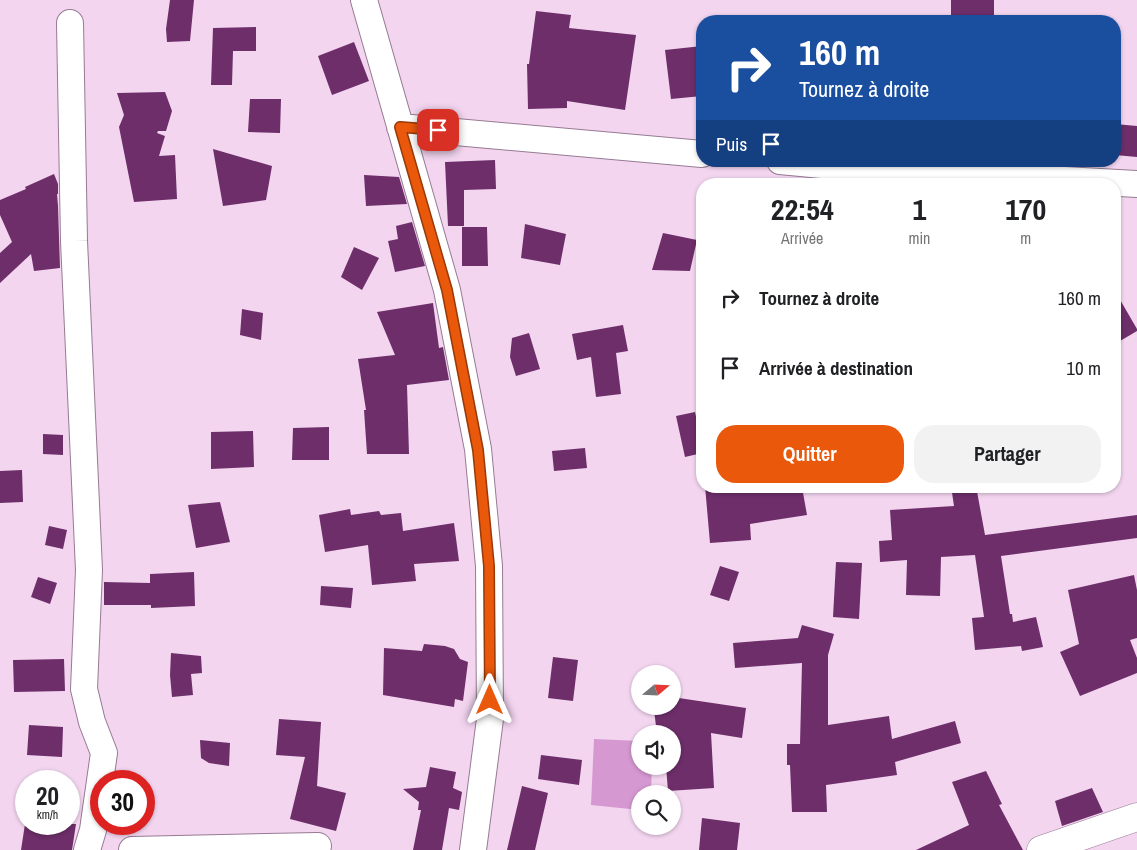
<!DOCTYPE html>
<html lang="fr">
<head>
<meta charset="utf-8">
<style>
	body { margin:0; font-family:"Archivo Narrow",sans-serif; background:#f2f2f2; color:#202124; height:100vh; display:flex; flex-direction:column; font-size:19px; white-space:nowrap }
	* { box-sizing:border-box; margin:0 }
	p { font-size:16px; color:#757577 }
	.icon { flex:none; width:28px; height:28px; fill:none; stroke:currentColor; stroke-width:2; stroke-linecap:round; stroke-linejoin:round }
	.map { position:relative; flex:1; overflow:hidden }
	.sheet { position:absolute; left:696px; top:178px; width:425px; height:315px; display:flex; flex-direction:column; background:#fff; border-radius:20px; box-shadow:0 1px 4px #0004 }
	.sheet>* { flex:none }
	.hud { position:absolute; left:696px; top:15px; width:425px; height:152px; border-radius:20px; box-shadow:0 1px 4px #0004; background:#1a4fa0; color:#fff; overflow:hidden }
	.needle { width:32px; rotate:71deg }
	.controls { position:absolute; left:631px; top:665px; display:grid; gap:10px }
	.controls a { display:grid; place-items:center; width:50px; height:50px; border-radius:50%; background:#fff; box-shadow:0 1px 4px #0004; font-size:25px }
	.speed { position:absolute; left:15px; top:770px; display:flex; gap:10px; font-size:25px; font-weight:700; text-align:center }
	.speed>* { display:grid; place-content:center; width:65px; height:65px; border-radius:50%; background:#fff; box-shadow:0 1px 4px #0004; line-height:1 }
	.speed small { font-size:12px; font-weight:400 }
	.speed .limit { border:8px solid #d22; background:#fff; color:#111 }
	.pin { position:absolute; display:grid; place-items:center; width:42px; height:42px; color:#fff; margin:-21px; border-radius:10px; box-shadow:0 2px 8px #0006 }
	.me { position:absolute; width:55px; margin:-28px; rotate:0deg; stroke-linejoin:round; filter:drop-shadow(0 0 4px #0008) }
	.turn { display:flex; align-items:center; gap:18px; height:105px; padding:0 20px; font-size:22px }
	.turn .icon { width:65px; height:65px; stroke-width:2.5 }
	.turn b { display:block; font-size:35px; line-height:42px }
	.then { display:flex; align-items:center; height:48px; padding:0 20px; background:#0003; gap:10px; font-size:19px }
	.eta { display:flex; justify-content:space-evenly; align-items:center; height:85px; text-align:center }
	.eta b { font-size:30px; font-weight:700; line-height:35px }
	.button { display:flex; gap:10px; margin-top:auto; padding:10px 20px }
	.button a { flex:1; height:58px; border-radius:20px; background:#ea580c; color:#fff; font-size:20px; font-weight:700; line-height:58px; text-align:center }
	.button a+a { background:#f2f2f2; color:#202124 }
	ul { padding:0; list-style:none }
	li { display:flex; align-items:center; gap:15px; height:70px; padding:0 20px }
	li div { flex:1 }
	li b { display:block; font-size:19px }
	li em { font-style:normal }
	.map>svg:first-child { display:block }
	.green { fill:#d598d1 }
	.building { fill:#6d2e6a }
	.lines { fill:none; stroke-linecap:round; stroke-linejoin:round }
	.minor-casing { stroke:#967b93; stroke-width:28 }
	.tertiary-casing { stroke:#967b93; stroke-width:29 }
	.minor { stroke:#fff; stroke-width:26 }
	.tertiary { stroke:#fff; stroke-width:28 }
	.route-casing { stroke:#983908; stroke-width:12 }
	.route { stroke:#ea580c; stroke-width:9 }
</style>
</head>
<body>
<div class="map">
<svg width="1137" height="850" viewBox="0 0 1137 850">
	<rect width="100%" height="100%" fill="#f3d5f0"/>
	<!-- green -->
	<path class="green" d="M594,739L640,741V766H652L651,794H640V810L591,805Z"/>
	<!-- building -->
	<path class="building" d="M170,0H194L190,41L167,42L166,29Z
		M951,0H994V21H951Z
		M536,11L571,15L569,28L636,35L625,110L567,101V108L528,109L527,64H529Z
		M256,27V51H233L232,85H211L213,28Z
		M354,42L369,81L332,95L318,56Z
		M702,46V96L671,99L665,50Z
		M165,92L172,111L166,131H158L157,133L165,136L159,156L175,155L177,199L134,202L119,127L124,115L117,93Z
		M250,99H281L280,133L248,132Z
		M1115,124L1137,126V157L1115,155Z
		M213,149L272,166L266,200L223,206Z
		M495,160L496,189L464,190V226H448L445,162Z
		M54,174L58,184V194H57L58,206L60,268L34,271L31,254L0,283V253L12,242L0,215V200L26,189L25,187Z
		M364,175L399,177L407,204L366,206Z
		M412,222L425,266L395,272L388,241L398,239L396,226Z
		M525,224L566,234L560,265L521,258Z
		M462,227H487L488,266H462Z
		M663,233L697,240L690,271L652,270Z
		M354,247L379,258L362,290L341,277Z
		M1115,291L1137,329V331L1115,344Z
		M433,303L439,348L443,347L449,380L407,385L409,454H367L364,410H366L358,359L395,355L377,312Z
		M242,309L263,313L261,340L240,335Z
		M623,325L628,351L616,353L621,394L596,397L591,357L577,360L572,334Z
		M529,333L540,369L516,376L510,357L512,338Z
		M695,412L702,444V453L685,457L676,416Z
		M329,427V460H292L293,428Z
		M253,431L254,467L211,469V432Z
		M43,434L63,435V455L43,454Z
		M585,448L587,468L554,471L552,451Z
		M22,470L23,502L0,503V471Z
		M705,486H777L778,490L802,487L807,515L750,524L751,540L710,543Z
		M951,486H976L985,535L1137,515V538L1001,556L1010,614H1012L1013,622L1036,617L1043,647L1022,651L1021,646L975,650L972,618L984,617L975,555L941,557L940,596L906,595L907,560L880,562L879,541L892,540L890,510L954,506Z
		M220,502L230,542L196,548L188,505Z
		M350,509L351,515L379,511L381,515L401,513L403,531L454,523L459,561L414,564L416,581L372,585L368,545L325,552L319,515Z
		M49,526L67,530L63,549L45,545Z
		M836,562L862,563L859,619L833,617Z
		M720,566L739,572L729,601L710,595Z
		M194,572L195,606L151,608V605H104V582L150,583V574Z
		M1134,575L1137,590V638L1130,640L1137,658V673L1080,696L1060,652L1079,644L1068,590Z
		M38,577L57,583L50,604L31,597Z
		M321,586L353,588L351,608L320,605Z
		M802,625L834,634L828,655V725L889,716L892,739L955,721L961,743L895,762L897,775L826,785L827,812H792L790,765H787V744H800L802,663L735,668L733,643L798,638Z
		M424,644L445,646L454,649L460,659L468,662L463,701L455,699L454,707L383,695L384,648L422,651Z
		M171,653L201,656L202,673L191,674L193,695L172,697L170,675Z
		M553,657L578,660L573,701L548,698Z
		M64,659L65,691L14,692L13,660Z
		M672,697L746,708L742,738L711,733L714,788L668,791L666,766H672V734H657L654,710L672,708Z
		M279,719L321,722L317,786L346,793L336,831L290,819L305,757L276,755Z
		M29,725L63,727L62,757L27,755Z
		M200,740L230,743L229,766L209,763L201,758Z
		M541,755L582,760L579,785L538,779Z
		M430,767L456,772L453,788L462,792L459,810L449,808L442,850H413L421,810H418L419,802L403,789L426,787Z
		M986,771L1002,804L999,805L1023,850H916L969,825L952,782Z
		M522,786L548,793L535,850H507Z
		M1092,788L1103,812L1062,826L1055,801Z
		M702,818L740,823L737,850H699Z
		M25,824H76L72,850H21Z"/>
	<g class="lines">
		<!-- minor casing -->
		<g class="minor-casing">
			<path id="minor" d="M364,0L447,290L478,449L489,566L490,719L473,850
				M70,23L74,241L89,570L84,689L92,722L104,753L93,830L87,850
				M400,127L702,154
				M780,161L864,169L1137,184
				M132,850L318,846"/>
		</g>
		<!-- tertiary casing -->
		<g class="tertiary-casing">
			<path id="tertiary" d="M1041,850L1137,817"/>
		</g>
		<!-- minor -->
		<use href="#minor" class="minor"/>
		<!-- tertiary -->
		<use href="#tertiary" class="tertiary"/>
	</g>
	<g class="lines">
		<!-- route casing -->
		<g class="route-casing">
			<path id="route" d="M438,130L400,127L447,290L478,450L489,566L490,700"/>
		</g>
		<!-- route -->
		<use href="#route" class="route"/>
	</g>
</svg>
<div class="controls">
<a><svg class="needle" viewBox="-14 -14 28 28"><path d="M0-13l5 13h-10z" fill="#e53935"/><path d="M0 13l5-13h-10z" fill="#757577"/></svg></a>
<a><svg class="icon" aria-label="sound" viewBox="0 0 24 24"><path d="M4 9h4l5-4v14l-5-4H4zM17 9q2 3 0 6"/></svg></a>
<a><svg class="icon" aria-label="search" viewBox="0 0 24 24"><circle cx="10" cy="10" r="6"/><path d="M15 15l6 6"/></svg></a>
</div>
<div class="speed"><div>20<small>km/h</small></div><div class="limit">30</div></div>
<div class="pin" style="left:438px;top:130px;background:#d93025"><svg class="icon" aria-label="arrive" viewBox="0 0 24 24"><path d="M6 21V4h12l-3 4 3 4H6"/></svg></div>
<svg class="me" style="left:490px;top:700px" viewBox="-20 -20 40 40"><path d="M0-17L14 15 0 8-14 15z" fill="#ea580c" stroke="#fff" stroke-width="4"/></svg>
<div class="hud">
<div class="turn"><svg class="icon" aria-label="right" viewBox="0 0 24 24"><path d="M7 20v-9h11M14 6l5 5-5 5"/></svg><div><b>160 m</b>Tournez à droite</div></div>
<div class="then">Puis<svg class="icon" aria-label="arrive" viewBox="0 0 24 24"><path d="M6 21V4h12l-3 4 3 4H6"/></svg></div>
</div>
<section class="sheet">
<div class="eta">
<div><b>22:54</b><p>Arrivée</p></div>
<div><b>1</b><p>min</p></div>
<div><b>170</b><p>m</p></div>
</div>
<ul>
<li><svg class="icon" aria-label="right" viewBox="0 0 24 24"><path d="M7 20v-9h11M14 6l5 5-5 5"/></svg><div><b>Tournez à droite</b></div><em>160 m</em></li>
<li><svg class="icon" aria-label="arrive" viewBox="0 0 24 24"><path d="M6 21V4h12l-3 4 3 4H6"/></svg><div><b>Arrivée à destination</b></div><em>10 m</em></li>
</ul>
<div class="button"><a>Quitter</a><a>Partager</a></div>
</section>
</div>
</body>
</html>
